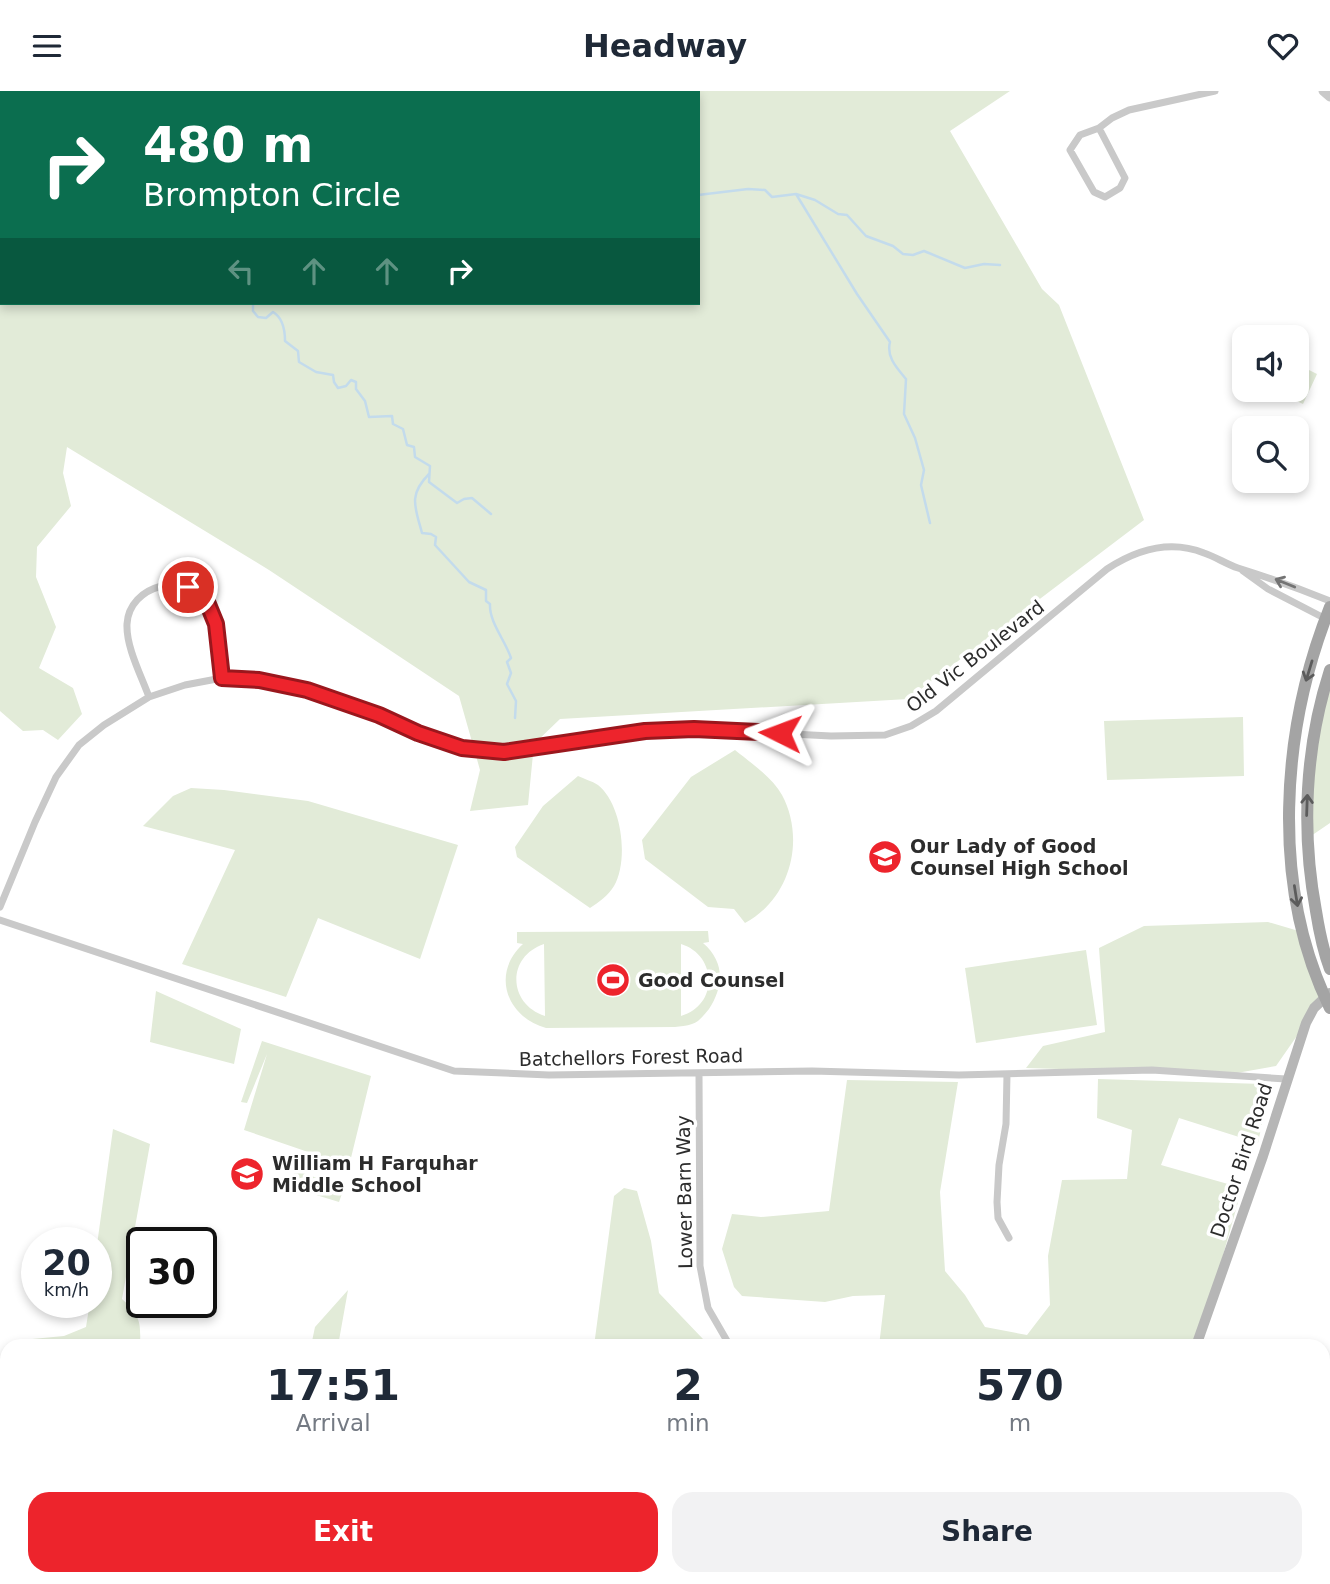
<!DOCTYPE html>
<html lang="en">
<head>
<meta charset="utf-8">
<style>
	body { margin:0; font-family:"DejaVu Sans",sans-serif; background:#f2f2f3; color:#1f2937; height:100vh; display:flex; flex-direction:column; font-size:26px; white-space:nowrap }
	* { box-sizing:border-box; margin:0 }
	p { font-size:23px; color:#747a83 }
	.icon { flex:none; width:38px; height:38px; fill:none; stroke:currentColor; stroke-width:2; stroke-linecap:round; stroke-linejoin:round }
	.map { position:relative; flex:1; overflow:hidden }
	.sheet { position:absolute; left:0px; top:1248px; width:1330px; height:247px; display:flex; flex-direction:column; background:#fff; border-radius:21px 21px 0 0; box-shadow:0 4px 10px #0003 }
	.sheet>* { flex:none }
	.hud { position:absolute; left:0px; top:0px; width:700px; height:214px; box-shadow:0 4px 10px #0003; background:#0b6e4f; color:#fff; overflow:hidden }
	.controls { position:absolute; left:1232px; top:234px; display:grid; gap:14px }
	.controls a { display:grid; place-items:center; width:77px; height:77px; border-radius:14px; background:#fff; box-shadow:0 4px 10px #0003; font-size:35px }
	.speed { position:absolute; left:21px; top:1136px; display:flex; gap:14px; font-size:35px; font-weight:700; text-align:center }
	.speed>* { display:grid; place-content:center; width:91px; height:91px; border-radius:50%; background:#fff; box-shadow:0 4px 10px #0003; line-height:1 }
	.speed small { font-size:18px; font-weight:400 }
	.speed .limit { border:4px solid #111; border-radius:10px; background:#fff; color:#111 }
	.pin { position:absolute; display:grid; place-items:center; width:60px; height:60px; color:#fff; margin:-30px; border:4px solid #fff; border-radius:50%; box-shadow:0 2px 7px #0007 }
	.me { position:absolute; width:77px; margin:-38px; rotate:273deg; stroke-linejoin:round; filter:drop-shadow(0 0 5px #0008) }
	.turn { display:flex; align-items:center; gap:24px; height:147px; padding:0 28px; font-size:32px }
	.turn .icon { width:91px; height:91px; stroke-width:2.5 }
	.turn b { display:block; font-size:49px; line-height:60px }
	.lanes { display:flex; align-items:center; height:66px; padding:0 28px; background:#0003; justify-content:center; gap:35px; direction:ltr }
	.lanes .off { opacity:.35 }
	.eta { display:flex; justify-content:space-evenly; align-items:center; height:119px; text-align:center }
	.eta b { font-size:42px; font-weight:700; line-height:49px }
	.primary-button { display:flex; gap:14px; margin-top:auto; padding:14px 28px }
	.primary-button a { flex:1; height:80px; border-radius:21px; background:#ed242c; color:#fff; font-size:28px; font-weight:700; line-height:80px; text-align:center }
	.primary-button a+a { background:#f2f2f3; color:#1f2937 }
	header { display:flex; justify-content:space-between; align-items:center; height:91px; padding:0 28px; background:#fff; font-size:32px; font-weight:700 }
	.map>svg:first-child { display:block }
	.green { fill:#e2ebd8; fill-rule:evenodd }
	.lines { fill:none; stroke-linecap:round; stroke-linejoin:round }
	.stream { stroke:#c3dbec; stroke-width:2.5 }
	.minor { stroke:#c9c9c9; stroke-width:7 }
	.tertiary { stroke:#c9c9c9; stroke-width:9 }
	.secondary { stroke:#b6b6b6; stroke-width:10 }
	.primary { stroke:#a4a4a4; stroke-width:12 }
	.oneway { stroke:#737373 }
	.oneway2 { stroke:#5c5c5c }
	.route-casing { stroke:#9a171d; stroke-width:18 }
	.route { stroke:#ed242c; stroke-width:12 }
	.labels { text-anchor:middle; stroke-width:7; stroke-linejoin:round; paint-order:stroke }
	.street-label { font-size:19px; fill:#2c2c2c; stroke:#fff }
	.poi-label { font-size:19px; font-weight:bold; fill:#2c2c2c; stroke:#fff; text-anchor:start }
</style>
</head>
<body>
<header><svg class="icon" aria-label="menu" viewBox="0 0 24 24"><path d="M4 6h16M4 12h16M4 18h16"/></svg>Headway<svg class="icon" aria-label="heart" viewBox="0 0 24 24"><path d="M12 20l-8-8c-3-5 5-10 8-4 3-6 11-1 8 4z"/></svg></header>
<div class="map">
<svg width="1330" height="1493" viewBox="0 0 1330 1493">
	<rect width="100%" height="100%" fill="#fff"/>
	<!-- green -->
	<path class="green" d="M615,0H1010L950,40L1042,198L1059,214L1144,429L908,608L560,628L534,653L528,714L470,720L480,679L459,605L269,479L67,356L63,382L71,415L37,456L36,486L56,536L39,577L73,597L82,623L58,649L43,639L23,640L0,620V77L2,76V212H698V2H614Z
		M1301,275L1317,283L1303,313L1286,305L1289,299H1297V278L1299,279Z
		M1330,579V732L1308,747L1307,721Z
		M1243,626L1244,685L1107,689L1104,630Z
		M735,659C751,672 772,686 782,704C806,749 790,808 745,832L734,818L708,816L645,768L642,749L691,686Z
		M578,685C584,688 592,690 598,694C622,713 629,769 614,795C608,805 599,811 590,817L517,766L515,756L543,715Z
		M191,697L224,699L308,710L458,754L420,868L318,827L286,906L182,873L235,759L143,735L173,705Z
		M1268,831L1302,841L1324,906L1276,975L1231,983L1026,977L1043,955L1105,941L1099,857L1144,835Z
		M708,840L709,851L703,852C725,871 724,895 709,918C704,924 699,931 692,933C687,935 680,935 675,936L546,937C506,926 491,882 523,853L517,852V841ZM544,853L545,925C508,913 506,866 544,853ZM681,853C717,864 719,914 681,925Z
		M1086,859L1097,934L976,952L965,877Z
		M156,900L241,938L234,973L150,951Z
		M262,950L371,985L349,1075L244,1039L267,963L247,1012L241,1011Z
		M1098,988L1263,993L1268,1003L1258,1052L1179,1027L1161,1074L1242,1097L1203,1235L1196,1255H879L885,1204L853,1205L825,1211L742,1205L734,1196L722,1158L732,1123L761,1126L829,1120L847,989L958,991L940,1101L945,1180L965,1204L985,1236L1027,1244L1050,1214L1048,1165L1062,1089L1127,1088L1132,1039L1097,1027Z
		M113,1038L150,1053L122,1208C140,1224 141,1231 140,1255H22L32,1248L64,1245L86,1236L90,1211H96V1161Z
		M295,1079L344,1097L339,1111L290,1096Z
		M624,1097L637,1100L651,1150L659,1202L703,1248L704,1255H594L614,1105Z
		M348,1199L338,1255H311L315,1236Z
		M7,1266V1488H256V1493H0V1271Z
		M665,1488H858L855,1493H654Z"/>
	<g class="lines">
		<!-- stream -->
		<path class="stream" d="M189,0L191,2
			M796,103L815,109L838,123L847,124L866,145L893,155L903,163L913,164L924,160L965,177L984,173L1000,174
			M698,104L748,98L765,99L772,106L796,103L857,203L890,251C886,266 897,277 906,288L904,323L915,347L924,379L921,394L930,432
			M0,124L2,123
			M230,212H240
			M248,212L253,213V220L258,226L266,227L273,221C283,227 285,239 285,250L298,260L299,271L316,281L333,284L334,291L338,297L346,295L351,289L356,291V298L365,310L369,326L392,325L393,333L403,338L407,354L414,356L415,366L430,375L429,391L457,412L464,408L472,407L491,423
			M429,383C408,404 415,416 422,442L431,443L436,446L435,454L469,491L486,499V510L490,513C489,531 505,549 511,567L507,571L511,582L507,593L516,610L515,627"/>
		<!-- minor -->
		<path class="minor" d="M1099,37L1125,87L1120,97L1105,106L1094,101L1070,59L1080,44L1099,37L1112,27L1129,19L1215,0
			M1243,480L1268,498L1326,528
			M149,606C141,584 126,556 127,533C129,494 186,479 208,512C221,533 219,563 222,587
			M0,816L35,731L56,686L79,654L104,634L149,606L185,594L222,587L259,589L307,599L379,624L418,642L462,657L504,661L645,640L694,638L831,645L885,644L911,635L936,620L1107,478C1136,459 1169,448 1204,462C1216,466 1226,473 1238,477C1270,487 1300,498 1330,510
			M0,829L454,980L549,984L812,980L959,984L1152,979L1286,988
			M699,982L700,1175L708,1217L730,1255
			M1007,983L1006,1033L999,1074L997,1111L998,1127L1009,1147"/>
		<!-- tertiary -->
		<path class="tertiary" d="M1323,0L1330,6"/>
		<!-- secondary -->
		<path class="secondary" d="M1196,1255L1263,1065L1306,932L1314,917L1330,902
			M1097,1493L1100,1488"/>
		<!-- primary -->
		<path class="primary" d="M1330,516C1281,639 1270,795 1330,917
			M1330,579C1305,656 1301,740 1316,820C1319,839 1323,859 1330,878"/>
	</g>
	<!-- one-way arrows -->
	<defs><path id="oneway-shaft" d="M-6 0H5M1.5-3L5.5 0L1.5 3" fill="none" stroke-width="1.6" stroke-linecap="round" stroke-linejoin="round" transform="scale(1.75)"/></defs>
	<use class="oneway" href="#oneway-shaft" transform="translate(1285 492) rotate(-158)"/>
	<g class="oneway2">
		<use href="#oneway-shaft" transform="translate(1309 580) rotate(107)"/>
		<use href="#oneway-shaft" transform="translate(1307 714) rotate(-88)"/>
		<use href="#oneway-shaft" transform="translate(1296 805) rotate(81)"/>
	</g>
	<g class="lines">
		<!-- route casing -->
		<g class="route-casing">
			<path id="route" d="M188,496L207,511L216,533L222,587L259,589L307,599L379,624L418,642L462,657L504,661L645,640L694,638L780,642"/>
		</g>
		<!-- route -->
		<use href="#route" class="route"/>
	</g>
	<!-- icons -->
	<defs>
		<g id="school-disc" transform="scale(1.75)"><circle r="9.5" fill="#ed242c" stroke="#fff"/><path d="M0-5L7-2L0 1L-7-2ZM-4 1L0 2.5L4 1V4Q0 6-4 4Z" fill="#fff"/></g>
		<g id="stadium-disc" transform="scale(1.75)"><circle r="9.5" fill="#ed242c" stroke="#fff"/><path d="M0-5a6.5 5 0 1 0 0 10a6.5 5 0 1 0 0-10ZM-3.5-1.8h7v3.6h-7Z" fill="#fff"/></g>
	</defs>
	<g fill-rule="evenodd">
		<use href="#school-disc" x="885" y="766"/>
		<use href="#stadium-disc" x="613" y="889"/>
		<use href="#school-disc" x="247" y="1083"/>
	</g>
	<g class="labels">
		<!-- street labels -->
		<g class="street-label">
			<text transform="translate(975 565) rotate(-38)" y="7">Old Vic Boulevard</text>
			<text transform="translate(631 966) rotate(-1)" y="7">Batchellors Forest Road</text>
			<text transform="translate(1241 1069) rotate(-72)" y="7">Doctor Bird Road</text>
			<text transform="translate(684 1101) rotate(-91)" y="7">Lower Barn Way</text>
		</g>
		<!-- poi labels -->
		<g class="poi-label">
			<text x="910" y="762">Our Lady of Good<tspan x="910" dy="22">Counsel High School</tspan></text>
			<text x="638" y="896">Good Counsel</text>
			<text x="272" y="1079">William H Farquhar<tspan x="272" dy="22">Middle School</tspan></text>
		</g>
	</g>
</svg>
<div class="controls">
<a><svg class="icon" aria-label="sound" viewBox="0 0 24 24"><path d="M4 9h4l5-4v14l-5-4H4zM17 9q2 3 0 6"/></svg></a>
<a><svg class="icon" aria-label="search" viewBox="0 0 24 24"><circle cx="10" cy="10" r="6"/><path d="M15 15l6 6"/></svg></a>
</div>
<div class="speed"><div>20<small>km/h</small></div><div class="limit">30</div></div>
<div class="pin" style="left:188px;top:496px;background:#d93025"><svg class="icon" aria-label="arrive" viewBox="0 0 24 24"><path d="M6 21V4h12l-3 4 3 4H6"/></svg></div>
<svg class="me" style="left:780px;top:642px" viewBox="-20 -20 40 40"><path d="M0-17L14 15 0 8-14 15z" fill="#ed242c" stroke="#fff" stroke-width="4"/></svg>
<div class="hud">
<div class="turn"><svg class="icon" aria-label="right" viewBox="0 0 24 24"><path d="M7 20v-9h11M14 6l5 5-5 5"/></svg><div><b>480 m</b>Brompton Circle</div></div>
<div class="lanes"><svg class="icon off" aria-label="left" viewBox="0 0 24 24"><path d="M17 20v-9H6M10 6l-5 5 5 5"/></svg><svg class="icon off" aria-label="ahead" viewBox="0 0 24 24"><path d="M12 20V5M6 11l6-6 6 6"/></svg><svg class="icon off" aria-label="ahead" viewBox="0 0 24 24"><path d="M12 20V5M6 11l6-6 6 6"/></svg><svg class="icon" aria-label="right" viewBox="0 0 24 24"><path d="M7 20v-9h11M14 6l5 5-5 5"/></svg></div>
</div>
<section class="sheet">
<div class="eta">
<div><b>17:51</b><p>Arrival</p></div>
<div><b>2</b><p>min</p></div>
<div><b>570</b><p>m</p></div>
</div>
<div class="primary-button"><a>Exit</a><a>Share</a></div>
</section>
</div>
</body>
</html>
